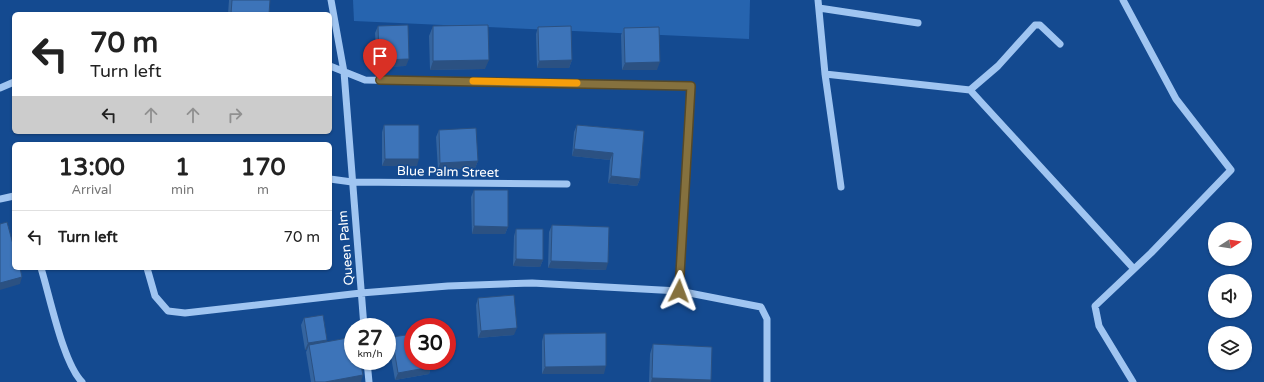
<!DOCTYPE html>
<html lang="en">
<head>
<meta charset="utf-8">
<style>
	body { margin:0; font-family:"Varela Round",sans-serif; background:#f2f2f2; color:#222; height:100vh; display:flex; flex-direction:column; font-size:15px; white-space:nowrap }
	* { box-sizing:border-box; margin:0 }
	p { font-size:13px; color:#767676 }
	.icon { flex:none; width:22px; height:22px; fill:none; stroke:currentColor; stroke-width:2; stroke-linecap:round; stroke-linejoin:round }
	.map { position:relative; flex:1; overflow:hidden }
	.panel { position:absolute; left:12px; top:142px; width:320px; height:128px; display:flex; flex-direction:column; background:#fff; border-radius:6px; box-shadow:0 1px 3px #0004 }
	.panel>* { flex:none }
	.top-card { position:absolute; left:12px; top:12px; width:320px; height:122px; border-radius:6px; box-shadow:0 1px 3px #0004; background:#fff; color:#222; overflow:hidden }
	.needle { width:26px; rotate:78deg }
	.controls { position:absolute; left:1208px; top:222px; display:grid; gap:8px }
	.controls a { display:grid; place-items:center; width:44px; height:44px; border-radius:50%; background:#fff; box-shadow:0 1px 3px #0004; font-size:20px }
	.speed { position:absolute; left:344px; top:318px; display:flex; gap:8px; font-size:20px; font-weight:700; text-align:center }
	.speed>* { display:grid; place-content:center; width:52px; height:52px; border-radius:50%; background:#fff; box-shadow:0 1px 3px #0004; line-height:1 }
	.speed small { font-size:10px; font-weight:400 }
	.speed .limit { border:6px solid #d22; background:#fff; color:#111 }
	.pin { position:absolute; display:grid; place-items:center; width:34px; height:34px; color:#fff; margin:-41px -17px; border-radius:50% 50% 50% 0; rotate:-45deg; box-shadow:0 0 4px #0007 }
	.pin .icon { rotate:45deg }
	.me { position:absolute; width:44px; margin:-22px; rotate:3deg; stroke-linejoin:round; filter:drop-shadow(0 0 3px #0008) }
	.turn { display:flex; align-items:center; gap:14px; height:84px; padding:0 12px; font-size:18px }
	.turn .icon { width:52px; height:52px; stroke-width:2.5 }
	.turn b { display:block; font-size:28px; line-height:34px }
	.lanes { display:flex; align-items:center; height:38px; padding:0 12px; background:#0003; justify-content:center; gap:20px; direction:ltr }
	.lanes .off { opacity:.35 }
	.eta { display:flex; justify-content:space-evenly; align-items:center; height:68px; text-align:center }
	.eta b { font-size:24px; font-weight:700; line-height:28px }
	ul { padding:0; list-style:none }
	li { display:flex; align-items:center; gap:12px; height:52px; padding:0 12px; border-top:1px solid #e0e0e0 }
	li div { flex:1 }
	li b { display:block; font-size:15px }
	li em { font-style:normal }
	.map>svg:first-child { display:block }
	.green { fill:#2664af }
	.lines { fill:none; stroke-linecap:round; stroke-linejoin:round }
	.minor { stroke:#a0c5f1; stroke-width:7 }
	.wall { fill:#34649f }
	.shaded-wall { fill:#2b5182 }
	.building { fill:#3d74b9; stroke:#2b5182 }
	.route-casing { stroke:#564928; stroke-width:10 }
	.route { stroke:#85713e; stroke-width:7 }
	.slow { stroke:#f59e0b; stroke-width:7 }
	.labels { text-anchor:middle; stroke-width:3; stroke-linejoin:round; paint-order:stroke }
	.street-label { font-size:13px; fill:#fff; stroke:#144a90 }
</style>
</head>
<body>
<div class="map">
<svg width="1264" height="382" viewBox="0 0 1264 382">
	<rect width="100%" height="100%" fill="#144a90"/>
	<!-- green -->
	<path class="green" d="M353,0H750L749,39L354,21Z"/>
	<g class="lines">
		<!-- minor -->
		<path class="minor" d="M331,0L344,72L364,327
			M818,0L825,74L841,187
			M1123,0L1176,99L1231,170L1151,253L1095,306L1099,326L1133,382
			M819,8L918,23
			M330,66L365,80L691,86L679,291
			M825,74L970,90L1134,269
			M0,88L14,82
			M970,90L998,66L1035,25H1040L1060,44
			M330,179L352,182L567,184
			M0,199L14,196
			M41,268C50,297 63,363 82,382
			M147,268L155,296L168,311L185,313L361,293L448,286L532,283L679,291L761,307L767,319V382
			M367,361L369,382"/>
	</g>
	<!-- wall -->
	<path class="wall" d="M229,0H270L269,14H228Z
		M378,26L406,66L377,67L375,33Z
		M433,26L485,69L430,70L429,36Z
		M538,27L572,60L569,68H537L536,34Z
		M624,28L657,70H622L621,35Z
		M384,125L417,166H382V132Z
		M577,125L644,131L640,179L637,186L608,183L610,160L572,156L574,132Z
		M439,130L478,161L475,168L438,170L436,137Z
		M474,190L508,227L505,234H472L471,197Z
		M552,225L606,270L548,268L549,232Z
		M516,229L543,260L540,267L513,266L514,236Z
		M478,298L514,335L478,338L476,305Z
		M304,318L326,342L361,382H311L306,352L307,350H305L301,325Z
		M544,334L604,374H542V341Z
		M392,337L431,367L429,374L395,380L389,345Z
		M653,344L711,380L710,382H649L650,354Z"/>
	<!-- shaded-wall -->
	<path class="shaded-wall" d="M409,59L406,66L377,67L379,60Z
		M489,60L485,69L430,70L433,61Z
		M572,60L569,68H537L539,61Z
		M660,62L657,70H622L625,63Z
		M574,149L613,153L610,160L572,156Z
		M385,159H419L417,166H382Z
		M478,161L475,168L438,170L440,163Z
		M611,176L640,179L637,186L608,183Z
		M474,226L508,227L505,234H472Z
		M516,259L543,260L540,267L513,266Z
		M551,261L608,263L606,270L548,268Z
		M22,277L20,284L0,290V283Z
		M517,328L514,335L478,338L481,331Z
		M327,340L324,347L309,345L307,350H305L308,343Z
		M606,366L604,374H542L545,367Z
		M431,367L429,374L395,380L398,373Z
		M363,375L361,382H325Z
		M652,378L711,380L710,382H651Z"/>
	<!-- building -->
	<path class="building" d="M232,0H270L269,14H231Z
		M408,25L409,59L379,60L378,26Z
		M488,25L489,60L433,61V26Z
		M571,26L572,60L539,61L538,27Z
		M659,27L660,62L625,63L624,28Z
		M384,125H419V159H385Z
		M577,125L644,131L640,179L611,176L613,153L574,149Z
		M476,128L478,161L440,163L439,130Z
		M474,190H508V227L474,226Z
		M7,222L14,248V268H20L22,277L0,283V224Z
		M552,225L609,227L608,263L551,261Z
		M516,229H543V260L516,259Z
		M514,295L517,328L481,331L478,298Z
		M323,315L327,340L308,343L304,318Z
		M606,333V366L545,367L544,334Z
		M413,334V361H430L431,367L398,373L392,337Z
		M353,337V361H360L363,375L325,382H315L309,345Z
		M653,344L712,347L711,380L652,378Z"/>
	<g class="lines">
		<!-- route casing -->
		<g class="route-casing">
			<path id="route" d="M380,80L691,86L679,291"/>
		</g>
		<!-- route -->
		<use href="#route" class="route"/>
		<!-- slow -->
		<path class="slow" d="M473,81L577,83"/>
	</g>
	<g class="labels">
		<!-- street labels -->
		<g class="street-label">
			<text transform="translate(448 171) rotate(1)" y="5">Blue Palm Street</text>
			<text transform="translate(345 248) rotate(-95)" y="5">Queen Palm</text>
		</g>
	</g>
</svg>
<div class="controls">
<a><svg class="needle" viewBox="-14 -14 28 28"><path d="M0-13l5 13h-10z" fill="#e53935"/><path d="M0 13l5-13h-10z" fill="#767676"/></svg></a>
<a><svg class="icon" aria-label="sound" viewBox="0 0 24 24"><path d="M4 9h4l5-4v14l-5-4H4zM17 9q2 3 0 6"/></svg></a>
<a><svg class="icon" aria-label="layers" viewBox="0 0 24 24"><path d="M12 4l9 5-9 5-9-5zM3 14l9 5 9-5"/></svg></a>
</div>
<div class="speed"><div>27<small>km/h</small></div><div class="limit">30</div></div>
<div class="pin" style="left:380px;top:80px;background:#d93025"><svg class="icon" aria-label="arrive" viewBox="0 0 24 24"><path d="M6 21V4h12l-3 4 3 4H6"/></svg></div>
<svg class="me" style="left:679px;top:291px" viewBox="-20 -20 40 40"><path d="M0-17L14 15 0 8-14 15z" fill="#85713e" stroke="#fff" stroke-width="4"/></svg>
<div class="top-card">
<div class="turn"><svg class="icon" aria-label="left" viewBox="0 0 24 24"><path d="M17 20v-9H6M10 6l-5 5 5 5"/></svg><div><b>70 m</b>Turn left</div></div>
<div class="lanes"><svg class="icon" aria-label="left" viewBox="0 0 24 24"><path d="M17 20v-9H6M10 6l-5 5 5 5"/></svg><svg class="icon off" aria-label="ahead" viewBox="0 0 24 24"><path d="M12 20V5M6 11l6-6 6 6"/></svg><svg class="icon off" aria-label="ahead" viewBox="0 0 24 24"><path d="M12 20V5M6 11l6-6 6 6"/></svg><svg class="icon off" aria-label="right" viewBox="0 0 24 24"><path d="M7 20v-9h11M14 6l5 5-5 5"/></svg></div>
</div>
<section class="panel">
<div class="eta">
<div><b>13:00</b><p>Arrival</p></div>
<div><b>1</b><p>min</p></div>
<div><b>170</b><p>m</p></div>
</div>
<ul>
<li><svg class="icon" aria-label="left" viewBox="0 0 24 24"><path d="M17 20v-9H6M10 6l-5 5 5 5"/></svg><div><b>Turn left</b></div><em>70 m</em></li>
</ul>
</section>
</div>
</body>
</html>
